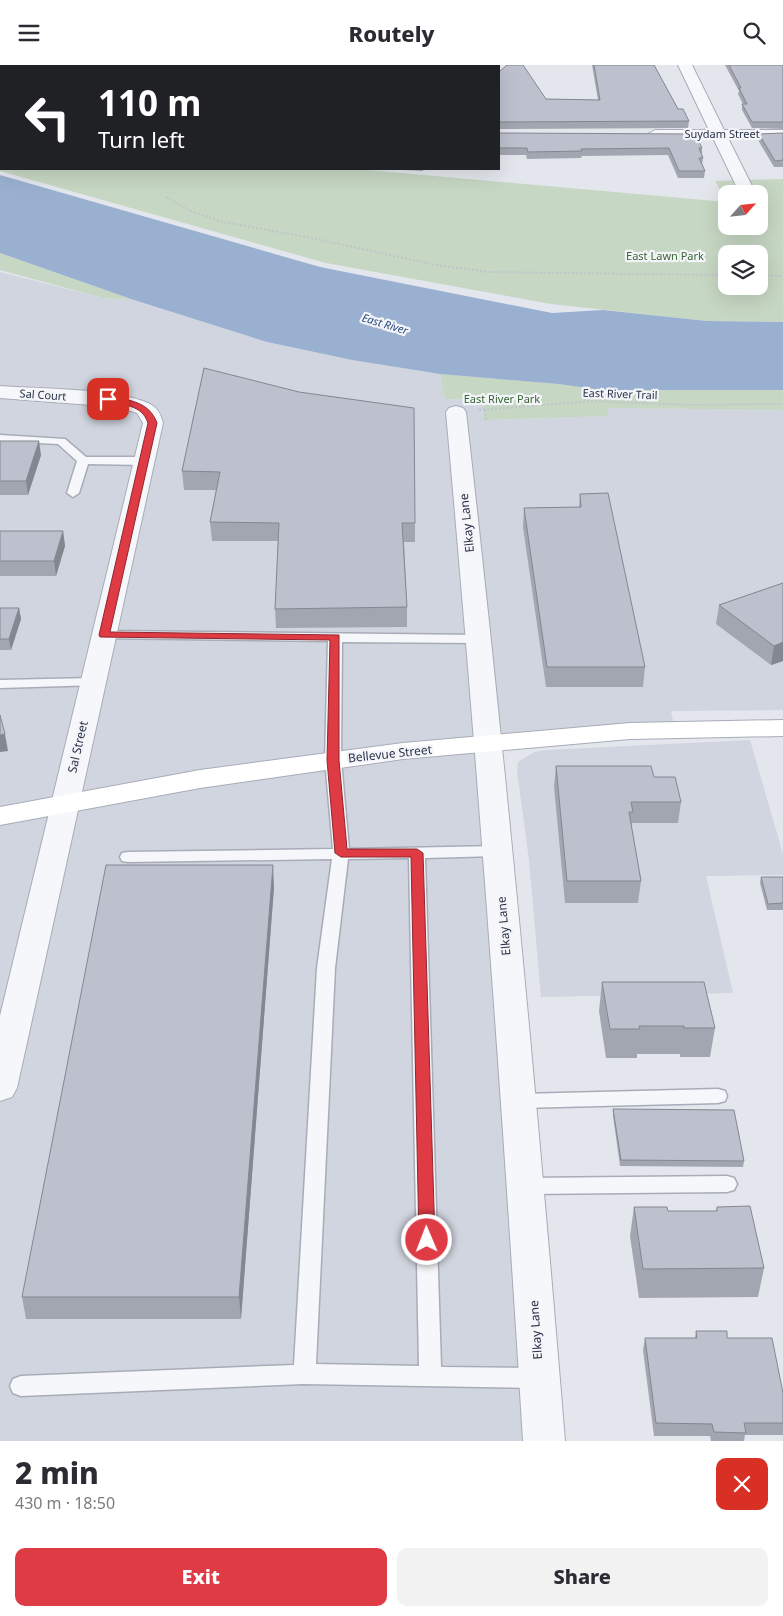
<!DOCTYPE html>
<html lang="en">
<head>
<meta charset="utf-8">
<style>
	body { margin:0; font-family:"Noto Sans",sans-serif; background:#f2f2f3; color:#2b2b33; height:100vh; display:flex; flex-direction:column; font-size:19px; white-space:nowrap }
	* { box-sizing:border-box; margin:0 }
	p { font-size:16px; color:#7c7c81 }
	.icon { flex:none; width:28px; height:28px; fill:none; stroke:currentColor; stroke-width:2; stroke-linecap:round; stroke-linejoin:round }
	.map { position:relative; height:1376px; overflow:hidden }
	.drawer { display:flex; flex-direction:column; background:#fff; flex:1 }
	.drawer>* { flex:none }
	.guide { position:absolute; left:0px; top:0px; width:500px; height:105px; box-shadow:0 5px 20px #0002; background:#202124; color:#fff; overflow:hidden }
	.needle { width:32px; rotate:63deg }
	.buttons { position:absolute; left:718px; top:120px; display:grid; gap:10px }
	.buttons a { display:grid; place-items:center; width:50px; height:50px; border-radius:10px; background:#fff; box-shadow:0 5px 20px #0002; font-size:25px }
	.pin { position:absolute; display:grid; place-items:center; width:42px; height:42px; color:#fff; margin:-21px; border-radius:10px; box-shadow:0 2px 8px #0006 }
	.me { position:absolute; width:55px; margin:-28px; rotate:359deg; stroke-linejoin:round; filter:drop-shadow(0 0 4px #0008) }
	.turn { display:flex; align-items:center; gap:18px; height:105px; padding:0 15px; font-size:22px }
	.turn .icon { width:65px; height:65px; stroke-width:2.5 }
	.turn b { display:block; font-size:35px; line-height:42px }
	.round { display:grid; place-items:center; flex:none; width:52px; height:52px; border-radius:10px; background:#f2f2f3 }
	.head { display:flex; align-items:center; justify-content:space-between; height:85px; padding:0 15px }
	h1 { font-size:30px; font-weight:800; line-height:38px }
	.action { display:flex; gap:10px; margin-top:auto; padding:10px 15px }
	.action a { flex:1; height:58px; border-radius:10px; background:#de3b45; color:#fff; font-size:20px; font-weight:800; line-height:58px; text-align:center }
	.action a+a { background:#f2f2f3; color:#2b2b33 }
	header { display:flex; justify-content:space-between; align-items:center; height:65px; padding:0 15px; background:#fff; font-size:22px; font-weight:800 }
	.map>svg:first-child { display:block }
	.built { fill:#d1d5df }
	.green { fill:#c6d7c3; fill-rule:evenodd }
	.water { fill:#9ab0d0 }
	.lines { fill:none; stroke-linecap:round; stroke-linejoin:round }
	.lane-casing { stroke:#a7acb8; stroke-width:3 }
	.street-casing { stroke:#a7acb8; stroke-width:2 }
	.secondary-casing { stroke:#a7acb8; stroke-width:2 }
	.path { stroke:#c0c4cb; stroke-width:2; stroke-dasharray:2 2; stroke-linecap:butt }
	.lane { fill:#f6f7fa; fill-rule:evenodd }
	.street { fill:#f6f7fa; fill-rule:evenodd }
	.secondary { fill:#fff; fill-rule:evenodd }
	.wall { fill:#a2a6b0 }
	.shaded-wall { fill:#848790 }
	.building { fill:#bcc1cd; stroke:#848790 }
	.route { fill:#de3b45; stroke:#90262d }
	.labels { text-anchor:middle; stroke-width:4.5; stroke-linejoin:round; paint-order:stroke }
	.far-street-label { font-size:11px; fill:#283147; stroke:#f3f5f9 }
	.far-park-label { font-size:11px; fill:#396534; stroke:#f3f5f9 }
	.far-water-label { font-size:11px; font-style:italic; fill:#2d4b80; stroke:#f3f5f9 }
	.street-label { font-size:12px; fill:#283147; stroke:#f3f5f9 }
</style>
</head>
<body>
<header><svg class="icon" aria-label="menu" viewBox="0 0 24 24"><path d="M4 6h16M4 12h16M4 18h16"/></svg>Routely<svg class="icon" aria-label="search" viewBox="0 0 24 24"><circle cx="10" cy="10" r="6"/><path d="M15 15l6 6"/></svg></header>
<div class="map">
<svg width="783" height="1376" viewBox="0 0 783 1376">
	<rect width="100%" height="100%" fill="#e3e6ed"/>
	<!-- built -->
	<path class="built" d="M0,207L103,233L134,235L267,277L352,295L440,309L445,334L482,335L484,355L609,351L607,343L783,345V645L671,646L675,665L489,679L544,1376H0Z
		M750,675L783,789V810L706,811L733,928L541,932L529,795L517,706L518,697L534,687L547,685Z"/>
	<!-- green -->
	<path class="green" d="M0,43L1,104H357L726,137V161H759V129H726V136L715,116L783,114V257L707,256L551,239L326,198L0,106ZM726,189H759V221H726Z
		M0,188L134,235L103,233L0,205Z
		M440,309L558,319L602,325H783V345L607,343L609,351L484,355L482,335L445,334Z"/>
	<!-- water -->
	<path class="water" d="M0,110L320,202L552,248L603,245L707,256L783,257V325H602L558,319L440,309L352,295L267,277L134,235L0,188Z"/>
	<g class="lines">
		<!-- lane casing -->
		<g class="lane-casing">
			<path id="lane" d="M0,370L65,374L86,392H144L150,396L144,400L88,399L79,428L73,432L67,428L77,396L58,379L0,376Z
				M104,566L479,570L486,574L479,578L342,577L341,695L349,784L497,781L503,782L505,786L503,790L497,791L425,793L441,1302L539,1303L547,1306L550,1313L547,1320L539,1323L304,1319L21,1331L13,1328L10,1321L13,1314L21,1311L294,1300L317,903L332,794L128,797L122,796L120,792L122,788L128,787L333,784L325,695L328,576L99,573L97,570ZM409,793L419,1301L316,1299L335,903L348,794Z
				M94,613L99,614L101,617L99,620L0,623V615Z
				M718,1024L725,1026L727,1031L725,1036L718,1038L520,1043L513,1041L511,1036L513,1031L520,1029Z
				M727,1111L734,1113L737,1119L734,1125L727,1127L526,1129L519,1127L516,1121L519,1115L526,1113Z"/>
		</g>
		<!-- street casing -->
		<g class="street-casing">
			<path id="street" d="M423,0H437L438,1H424Z
				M678,0H692L724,65H783V73H728L755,127L754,129H740L713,73H655L648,69L655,65H709Z
				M0,321C39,324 118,323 150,339C158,343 161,350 163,358L17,1023L12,1032L0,1036V951L143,358L137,348L118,342L0,333Z
				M456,341L463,343L466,347C505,690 537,1032 565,1376H523C502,1032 477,690 446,347L449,343Z"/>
		</g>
		<!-- secondary casing -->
		<g class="secondary-casing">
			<path id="secondary" d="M783,655V671L630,674L403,694L200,723L0,760V742L200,705L403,678L630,658Z"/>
		</g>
		<!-- path -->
		<path class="path" d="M166,132L190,146L224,157L312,173L436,200L488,207L726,210
			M759,210L783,211
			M479,345L591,336L692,340L783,339
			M485,345L486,355"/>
		<!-- lane -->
		<use href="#lane" class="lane"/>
		<!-- street -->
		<use href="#street" class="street"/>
		<!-- secondary -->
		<use href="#secondary" class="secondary"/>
	</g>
	<!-- wall -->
	<path class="wall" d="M224,0H394L395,1H232Z
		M592,0H654L678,44L689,56L688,63L499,64V7L546,34L598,35Z
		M725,0H783V64L752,63L742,45V39H743L738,29L739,26Z
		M499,68L702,83V90L703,93L702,100L705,106L704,113H678L668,90L582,91L581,93L527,94L526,90H499Z
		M783,68V102H774L758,75L759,69Z
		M388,104H423V106Z
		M204,303L415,458V477H404L407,542V562L276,563L275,544L278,476H212L210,457L216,425H184L182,406Z
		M0,376L41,390L28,430H0Z
		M580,429L645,602L643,622H546L523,462L524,443L579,442Z
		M0,466H63L65,481L56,511H0Z
		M783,518V596L771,600L716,559L719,540Z
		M0,543H19L21,554L11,585H0Z
		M556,701L654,712L681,737L678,758H632L631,761L641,816L638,838H565L554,722Z
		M761,812H783V845H767L760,818Z
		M274,822L241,1254H26L22,1232Z
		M602,917L715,963L710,992H680V989H637V993H606L599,946Z
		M613,1044L744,1096L743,1102L620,1101L613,1051Z
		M634,1142L668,1146H716L717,1142L764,1203L758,1232L639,1233L630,1171Z
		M696,1266L727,1273L783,1328V1370H745L744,1376H711L710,1371H654L643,1285L645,1273H695Z"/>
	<!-- shaded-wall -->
	<path class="shaded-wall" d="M39,376L41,390L28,430L26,416Z
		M63,466L65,481L56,511L54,496Z
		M19,543L21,554L11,585L9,574Z
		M783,577V596L771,600L774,581Z
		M5,669L8,686L0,687V670Z
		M273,800L274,822L241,1254L239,1232Z"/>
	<!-- building -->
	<path class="building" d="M0,0H145V1H2V0L0,1Z
		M240,0H394L395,1H238Z
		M507,0H523L546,34L600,35L594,0H654L678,44H683L689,56L499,57V61V7Z
		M729,0H783V57H752L742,39H747L739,23H741Z
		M1,10V24H0V11Z
		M499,68L695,69L702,83H699L703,93H699L705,106H679L669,83L581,84L582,86L528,87L527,83H499Z
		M783,68V95L775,96L759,69Z
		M204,303L299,327L414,343L415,458H402L407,542L275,544L279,458L210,457L220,407L182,406Z
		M0,376H39L26,416H0Z
		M608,428L645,602H547L524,443L581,442L580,429Z
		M0,466H63L54,496H0Z
		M783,518V577L774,581L719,540Z
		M0,543H19L9,574H0Z
		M0,650L5,669L0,670Z
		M556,701H651L654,712H675L681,737H631L633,747H629L641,816H567Z
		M106,800H273L239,1232H22Z
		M761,812H783V838L768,839Z
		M602,917H704L715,963H684V961H639L640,964H610Z
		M613,1044L734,1045L744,1096L621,1095Z
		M750,1141L764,1203L643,1204L634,1142H667L668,1146H717V1142Z
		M696,1266H727V1273H772L783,1328V1358H744L746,1368L714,1367L712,1359L656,1358L645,1273H697Z"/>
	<!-- route -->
	<path class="route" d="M108,331C128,335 149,336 157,358L110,567L339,570V695L347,784H417L423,788L435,1175L433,1180L427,1182L421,1180L419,1175L411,792H341L335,788L327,695L330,575L100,572L99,570L148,358C142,339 122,340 105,336V332Z"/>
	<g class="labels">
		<!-- far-street labels -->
		<g class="far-street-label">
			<text x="722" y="73">Suydam Street</text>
			<text transform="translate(620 329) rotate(2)" y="4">East River Trail</text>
			<text transform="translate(43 330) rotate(4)" y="4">Sal Court</text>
		</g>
		<!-- far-park labels -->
		<g class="far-park-label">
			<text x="665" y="195">East Lawn Park</text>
			<text x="502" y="338">East River Park</text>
		</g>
		<!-- far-water labels -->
		<g class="far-water-label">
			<text transform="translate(385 259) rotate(17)" y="4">East River</text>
		</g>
		<!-- street labels -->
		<g class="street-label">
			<text transform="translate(467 458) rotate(-96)" y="4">Elkay Lane</text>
			<text transform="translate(78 682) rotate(-77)" y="4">Sal Street</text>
			<text transform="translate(390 689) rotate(-6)" y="4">Bellevue Street</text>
			<text transform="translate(504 861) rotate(-95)" y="4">Elkay Lane</text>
			<text transform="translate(536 1265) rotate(-94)" y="4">Elkay Lane</text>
		</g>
	</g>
</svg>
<div class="buttons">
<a><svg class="needle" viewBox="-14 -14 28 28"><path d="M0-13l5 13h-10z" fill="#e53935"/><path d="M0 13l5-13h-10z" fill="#7c7c81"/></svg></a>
<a><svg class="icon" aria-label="layers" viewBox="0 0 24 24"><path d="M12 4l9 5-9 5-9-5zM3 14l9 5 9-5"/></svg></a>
</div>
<div class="pin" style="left:108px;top:334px;background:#d93025"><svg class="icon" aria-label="arrive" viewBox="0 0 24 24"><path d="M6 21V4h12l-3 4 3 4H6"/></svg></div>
<svg class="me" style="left:427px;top:1175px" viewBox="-20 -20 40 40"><circle r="17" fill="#de3b45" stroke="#fff" stroke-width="3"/><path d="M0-11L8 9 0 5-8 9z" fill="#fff"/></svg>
<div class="guide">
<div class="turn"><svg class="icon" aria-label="left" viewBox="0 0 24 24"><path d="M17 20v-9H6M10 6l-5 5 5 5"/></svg><div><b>110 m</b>Turn left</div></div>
</div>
</div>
<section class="drawer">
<div class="head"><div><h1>2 min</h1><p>430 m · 18:50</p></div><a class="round" style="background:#d93025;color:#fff"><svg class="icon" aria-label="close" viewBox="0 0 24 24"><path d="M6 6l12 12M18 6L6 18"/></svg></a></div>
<div class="action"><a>Exit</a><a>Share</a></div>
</section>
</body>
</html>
